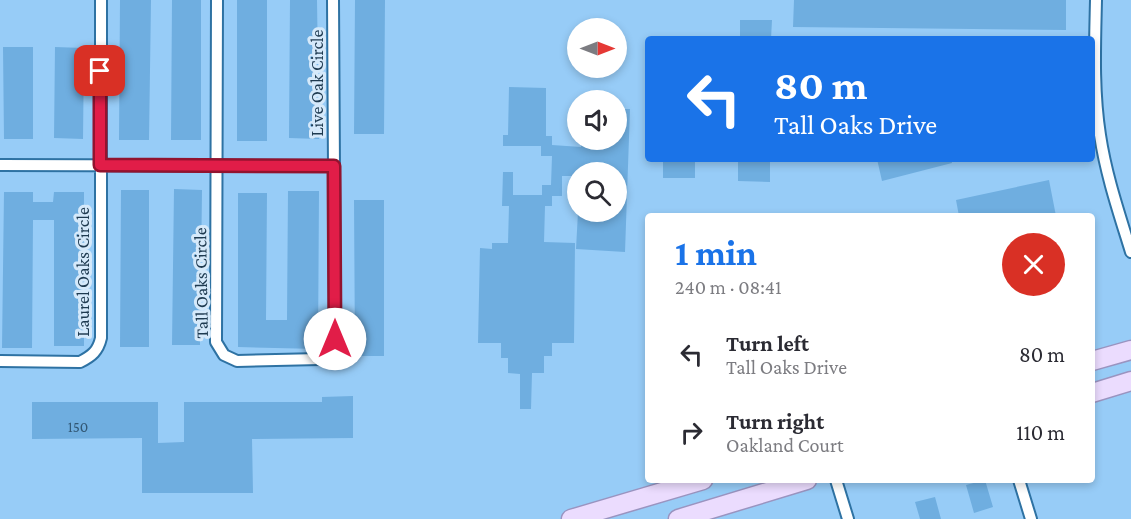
<!DOCTYPE html>
<html lang="en">
<head>
<meta charset="utf-8">
<style>
	body { margin:0; font-family:"Crimson Pro",serif; background:#f2f2f3; color:#2b2b33; height:100vh; display:flex; flex-direction:column; font-size:22px; white-space:nowrap }
	* { box-sizing:border-box; margin:0 }
	p { font-size:20px; color:#7c7c81 }
	.icon { flex:none; width:33px; height:33px; fill:none; stroke:currentColor; stroke-width:2; stroke-linecap:round; stroke-linejoin:round }
	.map { position:relative; flex:1; overflow:hidden }
	.drawer { position:absolute; left:645px; top:213px; width:450px; height:270px; display:flex; flex-direction:column; background:#fff; border-radius:6px; box-shadow:0 3px 9px #0003 }
	.drawer>* { flex:none }
	.guide { position:absolute; left:645px; top:36px; width:450px; height:126px; border-radius:6px; box-shadow:0 3px 9px #0003; background:#1a73e8; color:#fff; overflow:hidden }
	.needle { width:39px; rotate:90deg }
	.fabs { position:absolute; left:567px; top:18px; display:grid; gap:12px }
	.fabs a { display:grid; place-items:center; width:60px; height:60px; border-radius:50%; background:#fff; box-shadow:0 3px 9px #0003; font-size:30px }
	.pin { position:absolute; display:grid; place-items:center; width:51px; height:51px; color:#fff; margin:-26px; border-radius:12px; box-shadow:0 3px 9px #0006 }
	.me { position:absolute; width:66px; margin:-33px; rotate:0deg; stroke-linejoin:round; filter:drop-shadow(0 0 4px #0008) }
	.turn { display:flex; align-items:center; gap:21px; height:126px; padding:0 30px; font-size:27px }
	.turn .icon { width:78px; height:78px; stroke-width:2.5 }
	.turn b { display:block; font-size:42px; line-height:51px }
	.round { display:grid; place-items:center; flex:none; width:63px; height:63px; border-radius:32px; background:#f2f2f3 }
	.overview { display:flex; align-items:center; justify-content:space-between; height:102px; padding:0 30px }
	h1 { font-size:36px; font-weight:700; line-height:45px; color:#1a73e8 }
	ul { padding:0; list-style:none }
	li { display:flex; align-items:center; gap:18px; height:78px; padding:0 30px }
	li div { flex:1 }
	li b { display:block; font-size:22px }
	li em { font-style:normal }
	.map>svg:first-child { display:block }
	.building { fill:#6faee0 }
	.lines { fill:none; stroke-linecap:round; stroke-linejoin:round }
	.minor-casing { stroke:#2e72a3; stroke-width:14 }
	.primary-casing { stroke:#9a94c0; stroke-width:21 }
	.minor { stroke:#fff; stroke-width:10 }
	.primary { stroke:#ebdcfe; stroke-width:18 }
	.route-casing { stroke:#92132f; stroke-width:15 }
	.route { stroke:#e11d48; stroke-width:10 }
	.labels { text-anchor:middle; stroke-width:6; stroke-linejoin:round; paint-order:stroke }
	.number-label { font-size:15px; fill:#325774 }
	.street-label { font-size:18px; fill:#1e3a50; stroke:#d5e9fa }
</style>
</head>
<body>
<div class="map">
<svg width="1131" height="519" viewBox="0 0 1131 519">
	<rect width="100%" height="100%" fill="#97ccf7"/>
	<!-- building -->
	<path class="building" d="M120,0H151L149,140H119Z
		M172,0H201V140H171Z
		M237,0H267V141H237Z
		M290,0H317L319,139L289,138Z
		M355,0H385L384,134H354Z
		M794,0H1066V30L793,27Z
		M740,20H772L771,39H740Z
		M3,47H33V139H4Z
		M55,47L84,48L83,139L54,138Z
		M509,87L546,88V136H552V145L581,147V140H616V109H630L625,252L576,249L578,212H616V172H578V176H562V196H552V206H545L544,242L575,243L574,343H552V356H544V373H532L531,409H520V374L508,373V358H501V343H478L480,248L492,249V243H508L509,206H502L503,172H513V195H542V185H551L552,156H541V146H503V135H508Z
		M663,159H695V178H663Z
		M738,159H770V182L738,181Z
		M877,159H951L952,163L882,181Z
		M1049,180L1056,216H959L956,200Z
		M174,189L202,190L200,345H172Z
		M121,190H149V347H120Z
		M288,191H319L318,349L238,347V193H267L266,320H287Z
		M4,192H33V202H53L54,192H84V346H54V220H33L32,348H2Z
		M354,200H384V356H355Z
		M353,396V438L252,439L253,493H142V438L32,439V402H158V443L184,442V402H322V397Z
		M985,480L993,507L974,513L966,485Z
		M935,497L941,519H920L915,502Z"/>
	<g class="lines">
		<!-- minor casing -->
		<g class="minor-casing">
			<path id="minor" d="M217,0L216,342L224,355L237,361L320,359L330,351L335,339L333,0
				M1096,0C1095,45 1093,90 1100,135C1106,175 1119,213 1131,252
				M0,165L334,166
				M0,361L80,362C92,356 98,351 101,338V0
				M836,480L848,519
				M1019,480L1031,519"/>
		</g>
		<!-- primary casing -->
		<g class="primary-casing">
			<path id="primary" d="M1092,361L1131,350
				M1092,393L1131,381
				M571,519L703,480
				M678,519L807,480"/>
		</g>
		<!-- minor -->
		<use href="#minor" class="minor"/>
		<!-- primary -->
		<use href="#primary" class="primary"/>
	</g>
	<g class="lines">
		<!-- route casing -->
		<g class="route-casing">
			<path id="route" d="M100,71V165L334,166L335,339"/>
		</g>
		<!-- route -->
		<use href="#route" class="route"/>
	</g>
	<g class="labels">
		<!-- number labels -->
		<g class="number-label">
			<text x="78" y="432">150</text>
		</g>
		<!-- street labels -->
		<g class="street-label">
			<text transform="translate(317 83) rotate(-90)" y="6">Live Oak Circle</text>
			<text transform="translate(83 272) rotate(-90)" y="6">Laurel Oaks Circle</text>
			<text transform="translate(201 283) rotate(-91)" y="6">Tall Oaks Circle</text>
		</g>
	</g>
</svg>
<div class="fabs">
<a><svg class="needle" viewBox="-14 -14 28 28"><path d="M0-13l5 13h-10z" fill="#e53935"/><path d="M0 13l5-13h-10z" fill="#7c7c81"/></svg></a>
<a><svg class="icon" aria-label="sound" viewBox="0 0 24 24"><path d="M4 9h4l5-4v14l-5-4H4zM17 9q2 3 0 6"/></svg></a>
<a><svg class="icon" aria-label="search" viewBox="0 0 24 24"><circle cx="10" cy="10" r="6"/><path d="M15 15l6 6"/></svg></a>
</div>
<div class="pin" style="left:100px;top:71px;background:#d93025"><svg class="icon" aria-label="arrive" viewBox="0 0 24 24"><path d="M6 21V4h12l-3 4 3 4H6"/></svg></div>
<svg class="me" style="left:335px;top:339px" viewBox="-20 -20 40 40"><circle r="19" fill="#fff"/><path d="M0-13L10 11 0 6-10 11z" fill="#e11d48"/></svg>
<div class="guide">
<div class="turn"><svg class="icon" aria-label="left" viewBox="0 0 24 24"><path d="M17 20v-9H6M10 6l-5 5 5 5"/></svg><div><b>80 m</b>Tall Oaks Drive</div></div>
</div>
<section class="drawer">
<div class="overview"><div><h1>1 min</h1><p>240 m · 08:41</p></div><a class="round" style="background:#d93025;color:#fff"><svg class="icon" aria-label="close" viewBox="0 0 24 24"><path d="M6 6l12 12M18 6L6 18"/></svg></a></div>
<ul>
<li><svg class="icon" aria-label="left" viewBox="0 0 24 24"><path d="M17 20v-9H6M10 6l-5 5 5 5"/></svg><div><b>Turn left</b><p>Tall Oaks Drive</p></div><em>80 m</em></li>
<li><svg class="icon" aria-label="right" viewBox="0 0 24 24"><path d="M7 20v-9h11M14 6l5 5-5 5"/></svg><div><b>Turn right</b><p>Oakland Court</p></div><em>110 m</em></li>
</ul>
</section>
</div>
</body>
</html>
